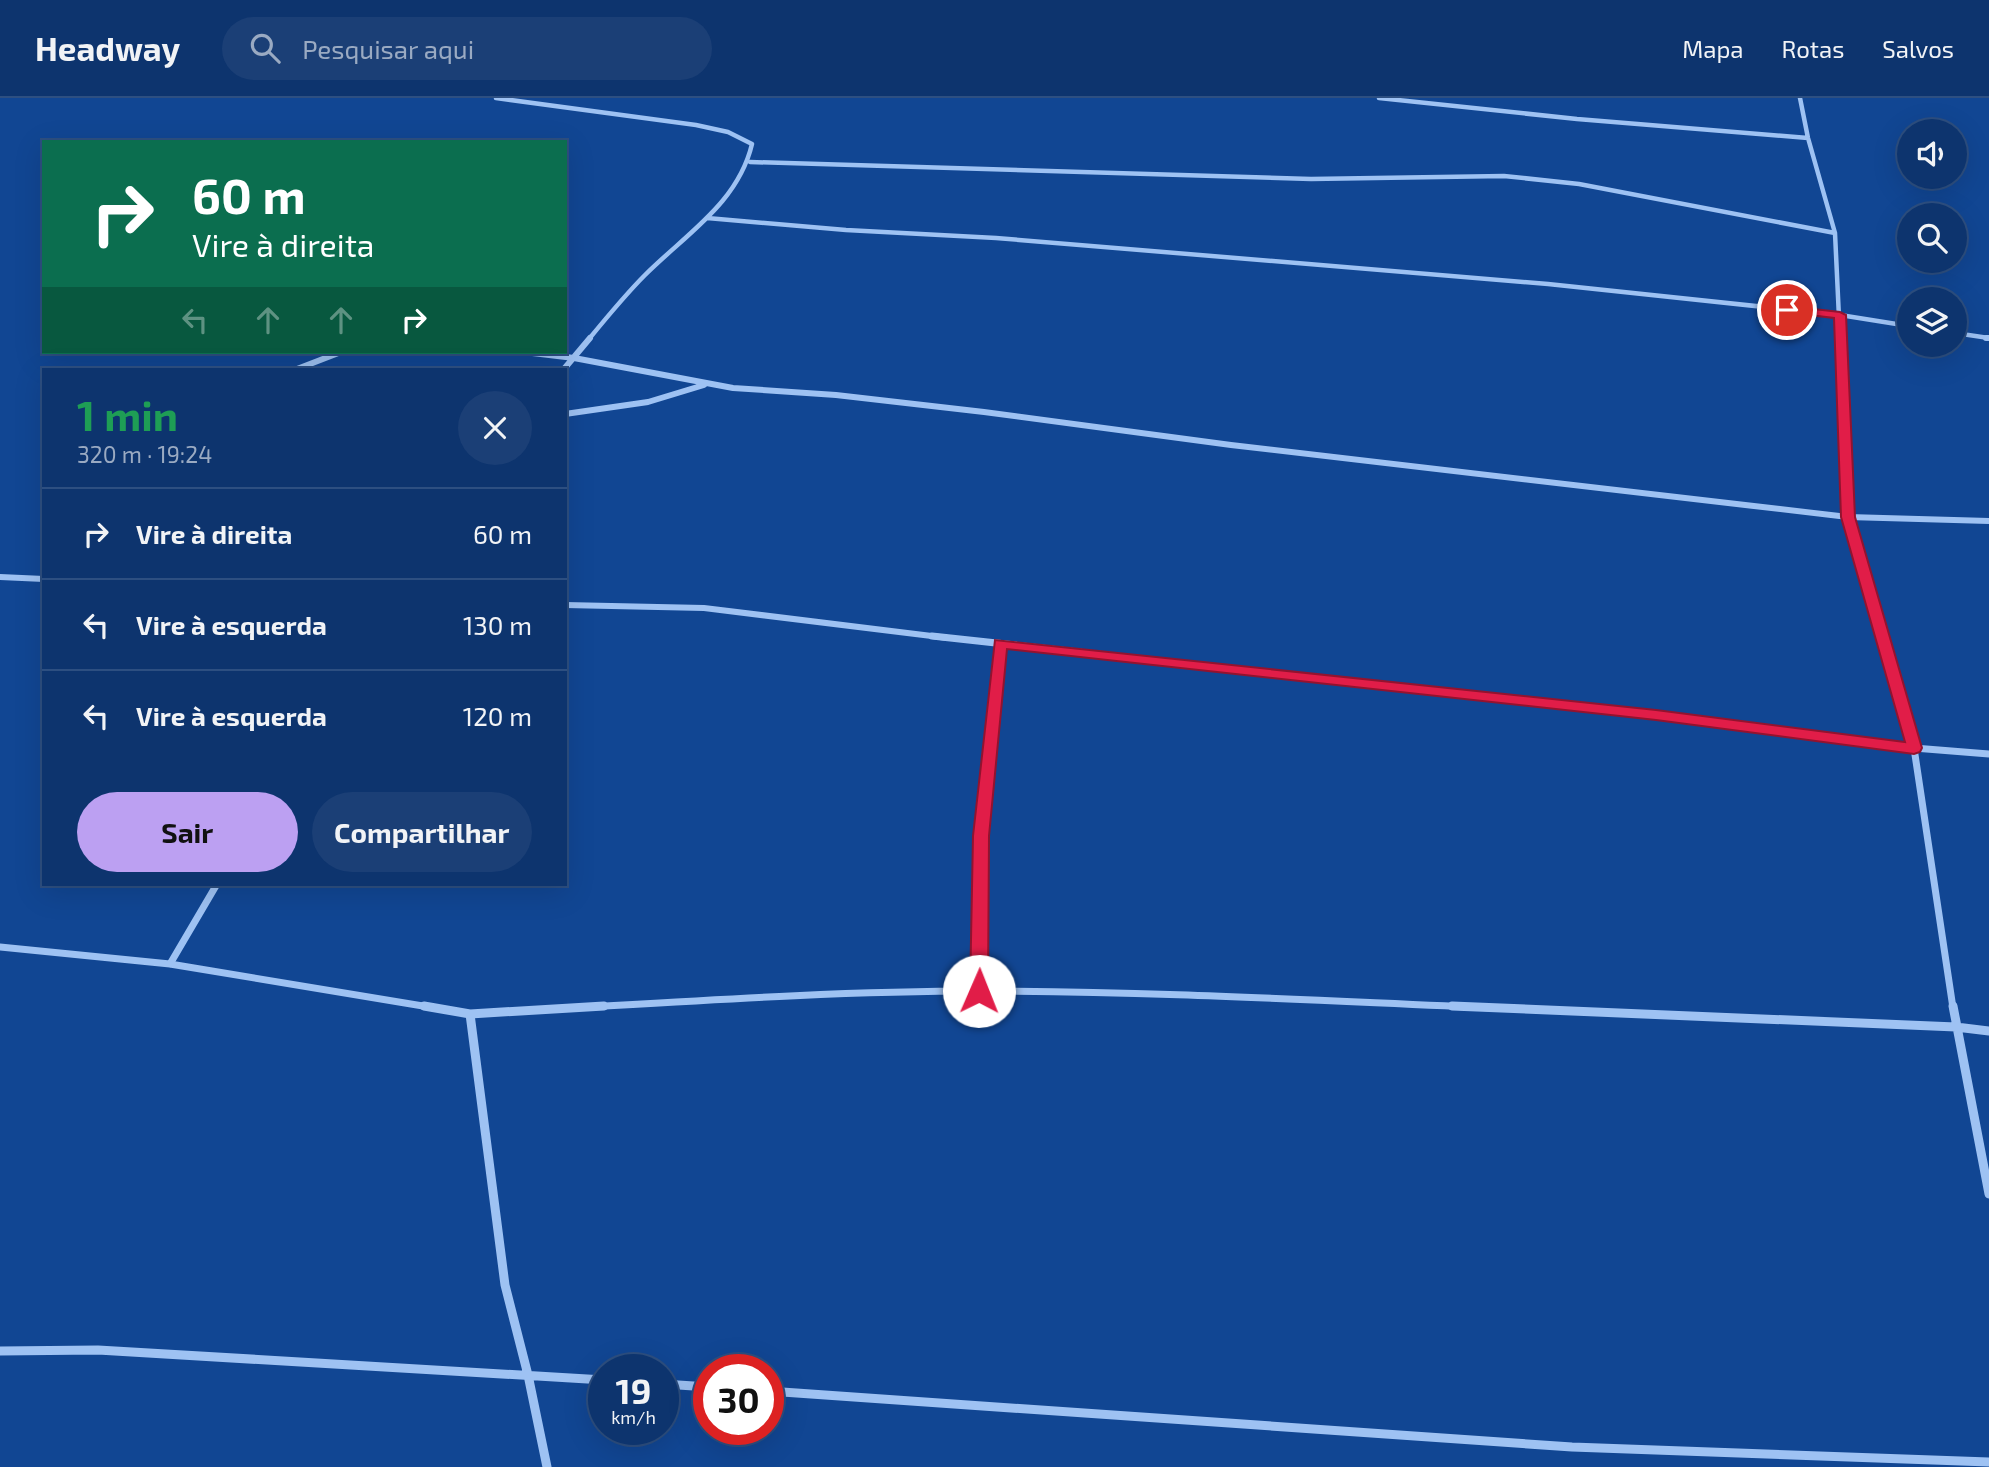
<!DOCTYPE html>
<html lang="pt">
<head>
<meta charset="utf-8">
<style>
	body { margin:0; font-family:"Exo 2",sans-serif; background:#1b3f76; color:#f1f3f6; height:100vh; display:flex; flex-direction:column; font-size:26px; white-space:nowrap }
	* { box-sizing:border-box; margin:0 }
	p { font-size:23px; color:#9aaac2 }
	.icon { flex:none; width:38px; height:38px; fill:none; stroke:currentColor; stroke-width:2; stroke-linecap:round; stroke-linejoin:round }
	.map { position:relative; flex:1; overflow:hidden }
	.sheet { position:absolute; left:42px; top:270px; width:525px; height:518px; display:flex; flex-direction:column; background:#0d346e; border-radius:0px; box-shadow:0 7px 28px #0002,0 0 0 2px #2d4f81 }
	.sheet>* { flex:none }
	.top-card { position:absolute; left:42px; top:42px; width:525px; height:214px; border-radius:0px; box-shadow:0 7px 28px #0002,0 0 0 2px #2d4f81; background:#0b6e4f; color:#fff; overflow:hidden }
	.buttons { position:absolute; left:1897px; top:21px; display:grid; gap:14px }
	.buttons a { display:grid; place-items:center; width:70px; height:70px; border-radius:50%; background:#0d346e; box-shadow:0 7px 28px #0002,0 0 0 2px #2d4f81; font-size:35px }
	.speed { position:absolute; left:588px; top:1256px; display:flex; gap:14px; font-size:35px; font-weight:700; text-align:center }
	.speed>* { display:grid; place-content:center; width:91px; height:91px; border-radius:50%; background:#0d346e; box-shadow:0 7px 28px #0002,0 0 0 2px #2d4f81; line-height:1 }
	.speed small { font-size:18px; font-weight:400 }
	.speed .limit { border:10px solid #d22; background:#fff; color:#111 }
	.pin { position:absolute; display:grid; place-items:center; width:60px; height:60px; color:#fff; margin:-30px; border:4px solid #fff; border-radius:50%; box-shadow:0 2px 7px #0007 }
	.me { position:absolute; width:77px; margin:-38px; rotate:1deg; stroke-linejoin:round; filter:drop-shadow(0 0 5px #0008) }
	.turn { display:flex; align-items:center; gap:24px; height:147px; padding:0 35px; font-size:32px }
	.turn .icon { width:91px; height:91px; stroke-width:2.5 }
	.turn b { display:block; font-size:49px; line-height:60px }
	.lanes { display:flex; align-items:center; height:66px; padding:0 35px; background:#0003; justify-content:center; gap:35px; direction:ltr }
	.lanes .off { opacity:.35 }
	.round { display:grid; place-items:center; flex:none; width:74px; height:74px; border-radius:37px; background:#1b3f76 }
	.overview { display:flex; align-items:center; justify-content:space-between; height:119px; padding:0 35px }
	h1 { font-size:42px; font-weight:700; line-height:52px; color:#1e9e55 }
	.cta { display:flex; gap:14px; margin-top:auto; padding:14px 35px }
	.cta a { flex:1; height:80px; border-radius:42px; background:#bca0f2; color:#111; font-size:28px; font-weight:700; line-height:80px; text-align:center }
	.cta a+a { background:#1b3f76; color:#f1f3f6 }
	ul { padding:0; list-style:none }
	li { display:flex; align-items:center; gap:21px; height:91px; padding:0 35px; border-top:2px solid #2d4f81 }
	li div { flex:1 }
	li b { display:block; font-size:26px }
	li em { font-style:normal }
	header { display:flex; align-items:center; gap:42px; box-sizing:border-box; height:98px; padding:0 35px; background:#0d346e; border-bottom:2px solid #2d4f81 }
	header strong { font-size:33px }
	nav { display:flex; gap:38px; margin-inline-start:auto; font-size:24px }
	.search { width:490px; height:63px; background:#1b3f76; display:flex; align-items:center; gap:18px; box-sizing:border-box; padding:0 24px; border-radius:38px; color:#9aaac2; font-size:26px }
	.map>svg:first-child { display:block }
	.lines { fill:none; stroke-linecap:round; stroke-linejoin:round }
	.minor-far3 { stroke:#9ec2f3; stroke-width:4.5 }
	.minor-far2 { stroke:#9ec2f3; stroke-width:6 }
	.minor-far1 { stroke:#9ec2f3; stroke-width:7 }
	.minor { stroke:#9ec2f3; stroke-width:9 }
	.route { fill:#e11d48; stroke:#92132f; stroke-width:2 }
</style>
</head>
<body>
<header>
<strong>Headway</strong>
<div class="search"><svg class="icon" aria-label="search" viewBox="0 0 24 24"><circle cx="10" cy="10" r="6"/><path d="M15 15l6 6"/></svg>Pesquisar aqui</div>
<nav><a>Mapa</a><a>Rotas</a><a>Salvos</a></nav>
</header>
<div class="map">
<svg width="1989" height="1369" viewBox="0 0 1989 1369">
	<rect width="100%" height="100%" fill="#114693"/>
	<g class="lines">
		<!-- minor-far3 -->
		<path class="minor-far3" d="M496,0L696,27L728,34L752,46C738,105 686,136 645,177C625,197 607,219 589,241
			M1379,0L1577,21L1808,40
			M1800,0L1808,40L1835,135L1840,241
			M750,64L1311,81L1504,78L1579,86L1835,135
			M707,120L846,132L996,140L1548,186L1840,217L1909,228
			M1955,235L1989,240"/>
		<!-- minor-far2 -->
		<path class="minor-far2" d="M1840,240L1848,419L1882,540
			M1986,240H1989
			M524,254L574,260L733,290L836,297L984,314L1231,347L1848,419L1989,423
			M297,271L341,254
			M564,271L590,240
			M565,316L648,304L704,287
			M0,479L44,481
			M565,507L704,510L948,540"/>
		<!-- minor-far1 -->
		<path class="minor-far1" d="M932,538L1656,617L1914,650L1989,656
			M1882,538L1914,650L1953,910
			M0,849L170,866L435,910
			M170,866L217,786
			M979,893L981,738L1000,546
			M573,910C708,902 845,893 981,893C1152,893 1323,903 1494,910"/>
		<!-- minor -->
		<path class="minor" d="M424,908L470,916L604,908
			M1452,908L1956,929L1989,933
			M1953,908L1989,1096
			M470,916L505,1187L528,1277L547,1369
			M0,1253L98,1252L604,1282
			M663,1286L709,1289
			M768,1293L1572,1349L1989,1364"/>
	</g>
	<!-- route -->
	<path class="route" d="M1787,208L1840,214L1846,217L1855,419L1922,650L1920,654L1914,656L1656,622L1007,551L989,738L988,893L985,898H973L970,893L973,738L995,542L1656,612L1905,644L1841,419L1834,220L1783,214L1781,212Z"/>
</svg>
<div class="buttons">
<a><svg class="icon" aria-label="sound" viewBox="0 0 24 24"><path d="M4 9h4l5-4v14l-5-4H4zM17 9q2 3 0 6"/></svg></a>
<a><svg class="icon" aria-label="search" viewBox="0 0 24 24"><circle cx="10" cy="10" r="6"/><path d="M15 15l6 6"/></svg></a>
<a><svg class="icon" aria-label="layers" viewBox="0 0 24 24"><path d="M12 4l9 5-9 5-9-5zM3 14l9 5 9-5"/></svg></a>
</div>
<div class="speed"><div>19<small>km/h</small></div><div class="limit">30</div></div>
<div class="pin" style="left:1787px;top:212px;background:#d93025"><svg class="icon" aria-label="arrive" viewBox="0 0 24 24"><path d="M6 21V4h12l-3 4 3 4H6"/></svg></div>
<svg class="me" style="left:979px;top:893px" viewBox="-20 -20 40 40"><circle r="19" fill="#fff"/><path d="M0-13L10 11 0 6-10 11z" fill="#e11d48"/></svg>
<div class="top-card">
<div class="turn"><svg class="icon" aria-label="right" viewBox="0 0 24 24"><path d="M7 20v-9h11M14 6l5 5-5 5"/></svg><div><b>60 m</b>Vire à direita</div></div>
<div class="lanes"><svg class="icon off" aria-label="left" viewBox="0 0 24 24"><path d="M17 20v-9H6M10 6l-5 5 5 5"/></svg><svg class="icon off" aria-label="ahead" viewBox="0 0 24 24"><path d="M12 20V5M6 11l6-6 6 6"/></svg><svg class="icon off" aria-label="ahead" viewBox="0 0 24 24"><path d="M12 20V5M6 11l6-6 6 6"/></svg><svg class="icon" aria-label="right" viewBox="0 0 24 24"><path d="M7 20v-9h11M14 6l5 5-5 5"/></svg></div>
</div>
<section class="sheet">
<div class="overview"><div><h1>1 min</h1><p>320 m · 19:24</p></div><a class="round"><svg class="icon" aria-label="close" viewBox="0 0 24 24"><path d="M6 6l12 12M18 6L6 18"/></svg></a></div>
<ul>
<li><svg class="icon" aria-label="right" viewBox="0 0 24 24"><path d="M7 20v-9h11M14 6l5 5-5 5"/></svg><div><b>Vire à direita</b></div><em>60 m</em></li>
<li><svg class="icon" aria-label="left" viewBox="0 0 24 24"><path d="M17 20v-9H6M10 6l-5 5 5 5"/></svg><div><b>Vire à esquerda</b></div><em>130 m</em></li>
<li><svg class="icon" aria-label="left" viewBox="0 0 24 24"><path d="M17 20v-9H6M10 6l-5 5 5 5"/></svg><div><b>Vire à esquerda</b></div><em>120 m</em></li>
</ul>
<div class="cta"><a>Sair</a><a>Compartilhar</a></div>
</section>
</div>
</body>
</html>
